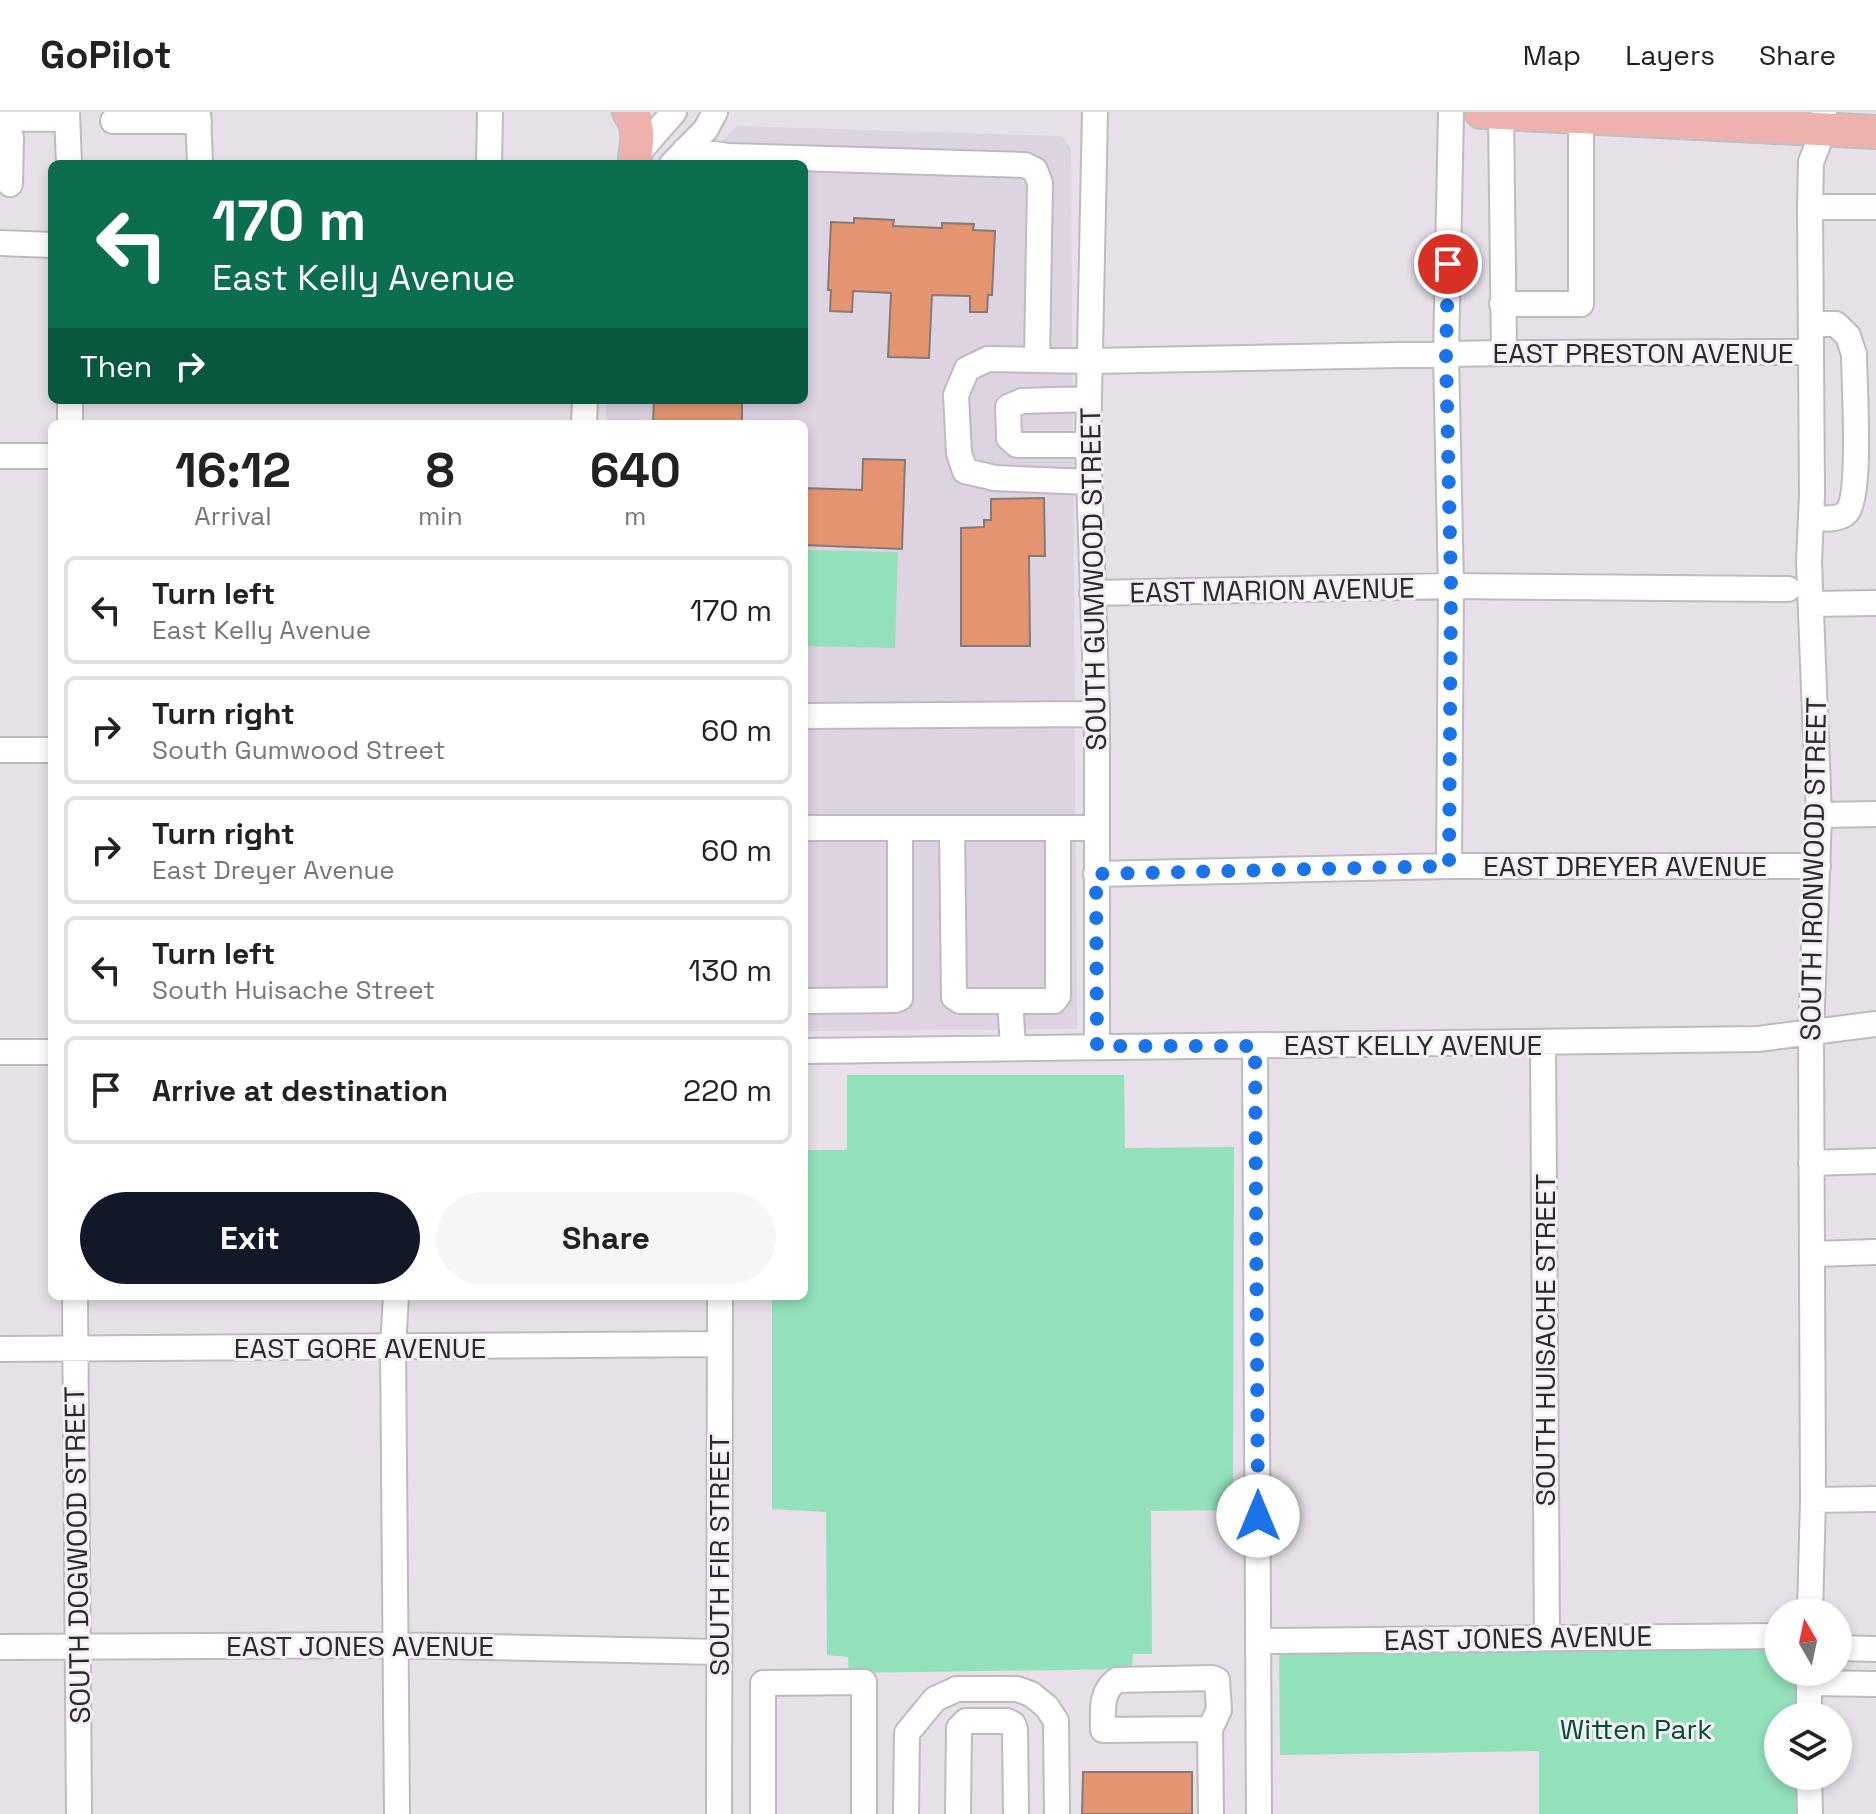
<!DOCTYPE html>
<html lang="en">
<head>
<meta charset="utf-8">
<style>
	body { margin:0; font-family:"Space Grotesk",sans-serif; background:#f6f6f6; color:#222; height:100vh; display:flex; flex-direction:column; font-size:30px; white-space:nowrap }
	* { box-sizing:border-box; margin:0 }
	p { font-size:26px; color:#767676 }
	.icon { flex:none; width:44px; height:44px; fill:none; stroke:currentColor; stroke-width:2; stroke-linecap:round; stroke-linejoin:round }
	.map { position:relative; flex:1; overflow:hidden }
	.side { position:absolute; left:48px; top:308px; width:760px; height:880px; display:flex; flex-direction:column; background:#fff; border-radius:12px; box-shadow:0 4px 12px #0003 }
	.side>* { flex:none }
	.hud { position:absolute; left:48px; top:48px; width:760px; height:244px; border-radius:12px; box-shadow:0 4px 12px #0003; background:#0b6e4f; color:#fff; overflow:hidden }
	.needle { width:52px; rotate:351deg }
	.fabs { position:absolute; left:1764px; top:1486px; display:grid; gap:16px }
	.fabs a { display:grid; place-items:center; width:88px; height:88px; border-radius:50%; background:#fff; box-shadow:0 4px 12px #0003; font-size:40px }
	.pin { position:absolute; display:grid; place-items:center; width:68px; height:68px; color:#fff; margin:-34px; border:4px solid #fff; border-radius:50%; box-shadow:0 2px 8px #0007 }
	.me { position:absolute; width:88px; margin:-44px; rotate:0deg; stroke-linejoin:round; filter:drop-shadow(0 0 6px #0008) }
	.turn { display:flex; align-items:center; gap:28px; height:168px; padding:0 32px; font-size:36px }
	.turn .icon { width:104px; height:104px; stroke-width:2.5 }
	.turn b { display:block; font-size:56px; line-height:68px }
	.then { display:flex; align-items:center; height:76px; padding:0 32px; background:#0003; gap:16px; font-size:30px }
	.eta { display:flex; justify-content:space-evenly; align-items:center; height:136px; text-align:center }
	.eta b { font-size:48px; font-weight:600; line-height:56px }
	.cta { display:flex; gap:16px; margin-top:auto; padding:16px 32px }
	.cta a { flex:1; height:92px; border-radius:48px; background:#111827; color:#fff; font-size:32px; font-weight:600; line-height:92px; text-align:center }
	.cta a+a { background:#f6f6f6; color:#222 }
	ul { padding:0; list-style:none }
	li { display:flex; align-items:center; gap:24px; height:108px; margin:0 16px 12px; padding:0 16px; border:4px solid #e0e0e0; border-radius:12px }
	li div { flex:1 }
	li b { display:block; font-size:30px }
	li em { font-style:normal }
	header { display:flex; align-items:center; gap:48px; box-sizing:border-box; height:112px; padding:0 40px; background:#fff; border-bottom:2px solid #e0e0e0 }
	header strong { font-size:38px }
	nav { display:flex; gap:44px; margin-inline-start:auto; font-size:28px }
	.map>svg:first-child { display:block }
	.built { fill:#ded3e1 }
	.green { fill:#93e1bb }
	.building { fill:#e59470; stroke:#847a76; stroke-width:2 }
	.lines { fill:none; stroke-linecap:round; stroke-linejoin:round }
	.minor-casing { stroke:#c0b9c1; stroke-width:28 }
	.major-casing { stroke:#c0bfc0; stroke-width:36 }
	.minor { stroke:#fff; stroke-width:24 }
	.major { stroke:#eeb2ae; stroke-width:32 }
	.route { stroke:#1a73e8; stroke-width:14; stroke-dasharray:0 25.2 }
	.labels { text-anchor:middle; stroke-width:6; stroke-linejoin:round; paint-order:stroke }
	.street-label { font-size:28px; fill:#2c292c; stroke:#f5eef6 }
	.park-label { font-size:28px; fill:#005035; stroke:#f5eef6 }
</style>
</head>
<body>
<header>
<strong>GoPilot</strong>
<nav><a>Map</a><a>Layers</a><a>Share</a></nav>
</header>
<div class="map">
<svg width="1876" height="1702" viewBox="0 0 1876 1702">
	<rect width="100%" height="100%" fill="#e7e0e9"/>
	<!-- built -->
	<path class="built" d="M737,14L1062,24L1071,37L1077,917L804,919V312H606V288H804V52H699Z"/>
	<!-- green -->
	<path class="green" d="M804,438L898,440L895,536L804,534Z
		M847,963H1124L1125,1036L1234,1035L1233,1398L1151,1399L1152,1542H1133L1132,1557L849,1561L848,1545L827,1543L826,1400L772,1397V1184H804V1038H847Z
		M1778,1531V1560H1797L1799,1604H1778V1664H1799L1800,1702H1539V1639L1280,1643L1279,1537Z"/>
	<!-- building -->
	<path class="building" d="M854,106L894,108L893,114L942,116V111L974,112L973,118L995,119L992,183H988L987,200H970V184L932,183L929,246L888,245L891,181L853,179L852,200L830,199L831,178H828L831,110L854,111Z
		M654,288H742V312H653Z
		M863,347L905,348L902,437L804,433V376L862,378Z
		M1044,386L1045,444H1029L1030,534H961V416L984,415V408H991V387Z
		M1083,1660H1192V1702H1082Z"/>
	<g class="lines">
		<!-- minor casing -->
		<g class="minor-casing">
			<path id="minor" d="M1,0V6L67,7
				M67,0L69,52
				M198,0L200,52
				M1095,0L1088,333L1097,602V934
				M1501,2L1504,241
				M0,6L11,25L10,72
				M113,9H199
				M685,38L728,44L1025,53L1035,58L1040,71L1037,247
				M631,49L674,0
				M489,52L490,0
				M672,52L706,17L715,0
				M1810,95H1876
				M0,131L52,133
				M1502,192H1581V6
				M70,312V288
				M584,312L585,288
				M1088,333H1017L1009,326L1008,295L1022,289L1089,287
				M0,344H52
				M1089,370L995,366L965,359L959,341L956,283L967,257L988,247L1090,249L1504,241L1811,240
				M1811,406C1822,406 1839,409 1847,400C1862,382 1854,270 1854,242L1848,224L1836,212H1811
				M1092,481L1451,474L1788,477
				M1811,492L1876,491
				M804,604L1097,602
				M0,638H52
				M1819,703L1876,702
				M804,716H1096
				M952,716L954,885L960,889H1054L1058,884V716
				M1449,754L1451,474L1446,243L1451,0
				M1096,762L1449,754H1818
				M804,889L895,888L900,886V716
				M1010,889L1013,934
				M1543,932L1547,1525
				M1255,934L1259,1702
				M804,939L1758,927L1876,912
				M0,940H52
				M1811,1051L1876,1049
				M1812,1142L1876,1140
				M75,1184L79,1702
				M396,1184L393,1236L397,1702
				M0,1237L720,1232
				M1813,1388L1876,1387
				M1810,1500L1813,1388L1811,921L1819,703L1809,450L1812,383L1810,95L1811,50L1824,17V0
				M1258,1529L1778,1524
				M0,1535L395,1533L719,1540
				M1838,1536L1876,1537
				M1809,1560V1604
				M1809,1571L1876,1572
				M1210,1617L1103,1618C1103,1598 1100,1580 1117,1568L1212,1566L1217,1568L1219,1598L1210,1617L1211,1702
				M1809,1664L1810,1702
				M719,1702L720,1184
				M763,1702V1571L864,1570V1702
				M906,1702L907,1621L935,1587L957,1577H1017L1031,1582L1047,1595L1056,1609L1057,1702
				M958,1702L959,1616L966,1609H1007L1013,1612L1015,1617L1016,1702"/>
		</g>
		<!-- major casing -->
		<g class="major-casing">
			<path id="major" d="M629,0C640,16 638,27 635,46
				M1481,0L1876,20"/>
		</g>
		<!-- minor -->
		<use href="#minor" class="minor"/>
		<!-- major -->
		<use href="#major" class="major"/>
	</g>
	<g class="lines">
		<!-- route -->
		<path class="route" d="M1258,1404L1255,934H1097L1096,762L1449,754L1451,474L1446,243L1448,152"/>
	</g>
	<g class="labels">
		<!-- street labels -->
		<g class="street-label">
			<text x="1643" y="251">EAST PRESTON AVENUE</text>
			<text transform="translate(1093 467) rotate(-91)" y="10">SOUTH GUMWOOD STREET</text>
			<text transform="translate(1272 478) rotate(-1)" y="10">EAST MARION AVENUE</text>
			<text x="1625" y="764">EAST DREYER AVENUE</text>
			<text transform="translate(1813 757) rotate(-89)" y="10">SOUTH IRONWOOD STREET</text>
			<text x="1413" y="943">EAST KELLY AVENUE</text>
			<text transform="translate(1545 1228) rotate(-90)" y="10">SOUTH HUISACHE STREET</text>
			<text x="360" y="1246">EAST GORE AVENUE</text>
			<text transform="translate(77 1443) rotate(-91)" y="10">SOUTH DOGWOOD STREET</text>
			<text transform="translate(719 1443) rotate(-90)" y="10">SOUTH FIR STREET</text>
			<text transform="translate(1518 1526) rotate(-1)" y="10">EAST JONES AVENUE</text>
			<text x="360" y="1544">EAST JONES AVENUE</text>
		</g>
		<!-- park labels -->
		<g class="park-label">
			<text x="1636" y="1627">Witten Park</text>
		</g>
	</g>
</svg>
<div class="fabs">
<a><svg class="needle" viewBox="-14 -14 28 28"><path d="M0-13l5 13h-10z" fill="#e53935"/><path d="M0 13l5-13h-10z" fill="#767676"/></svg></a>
<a><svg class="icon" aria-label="layers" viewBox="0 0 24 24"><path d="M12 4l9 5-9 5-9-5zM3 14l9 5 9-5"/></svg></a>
</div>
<div class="pin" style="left:1448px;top:152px;background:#d93025"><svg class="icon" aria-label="arrive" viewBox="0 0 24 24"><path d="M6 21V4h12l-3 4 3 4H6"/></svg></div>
<svg class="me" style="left:1258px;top:1404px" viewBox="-20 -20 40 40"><circle r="19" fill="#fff"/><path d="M0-13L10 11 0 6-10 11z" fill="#1a73e8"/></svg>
<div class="hud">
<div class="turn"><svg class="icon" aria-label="left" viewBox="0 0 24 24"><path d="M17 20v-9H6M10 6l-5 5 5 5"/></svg><div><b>170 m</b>East Kelly Avenue</div></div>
<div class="then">Then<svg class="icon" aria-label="right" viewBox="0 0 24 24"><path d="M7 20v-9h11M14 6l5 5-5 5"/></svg></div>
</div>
<section class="side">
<div class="eta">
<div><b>16:12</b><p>Arrival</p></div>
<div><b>8</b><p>min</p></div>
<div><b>640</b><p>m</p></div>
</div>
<ul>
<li><svg class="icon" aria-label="left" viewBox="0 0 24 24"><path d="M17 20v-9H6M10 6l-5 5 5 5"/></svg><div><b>Turn left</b><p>East Kelly Avenue</p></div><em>170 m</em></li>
<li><svg class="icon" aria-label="right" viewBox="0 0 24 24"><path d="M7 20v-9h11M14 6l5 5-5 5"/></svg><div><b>Turn right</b><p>South Gumwood Street</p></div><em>60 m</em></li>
<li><svg class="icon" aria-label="right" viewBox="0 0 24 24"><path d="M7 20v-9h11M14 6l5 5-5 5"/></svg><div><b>Turn right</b><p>East Dreyer Avenue</p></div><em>60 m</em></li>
<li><svg class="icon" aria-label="left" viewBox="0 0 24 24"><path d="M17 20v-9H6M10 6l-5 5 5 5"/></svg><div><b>Turn left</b><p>South Huisache Street</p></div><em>130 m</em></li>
<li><svg class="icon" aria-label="arrive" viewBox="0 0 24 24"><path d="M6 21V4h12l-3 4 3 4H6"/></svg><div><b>Arrive at destination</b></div><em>220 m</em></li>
</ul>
<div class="cta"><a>Exit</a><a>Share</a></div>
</section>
</div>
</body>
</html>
